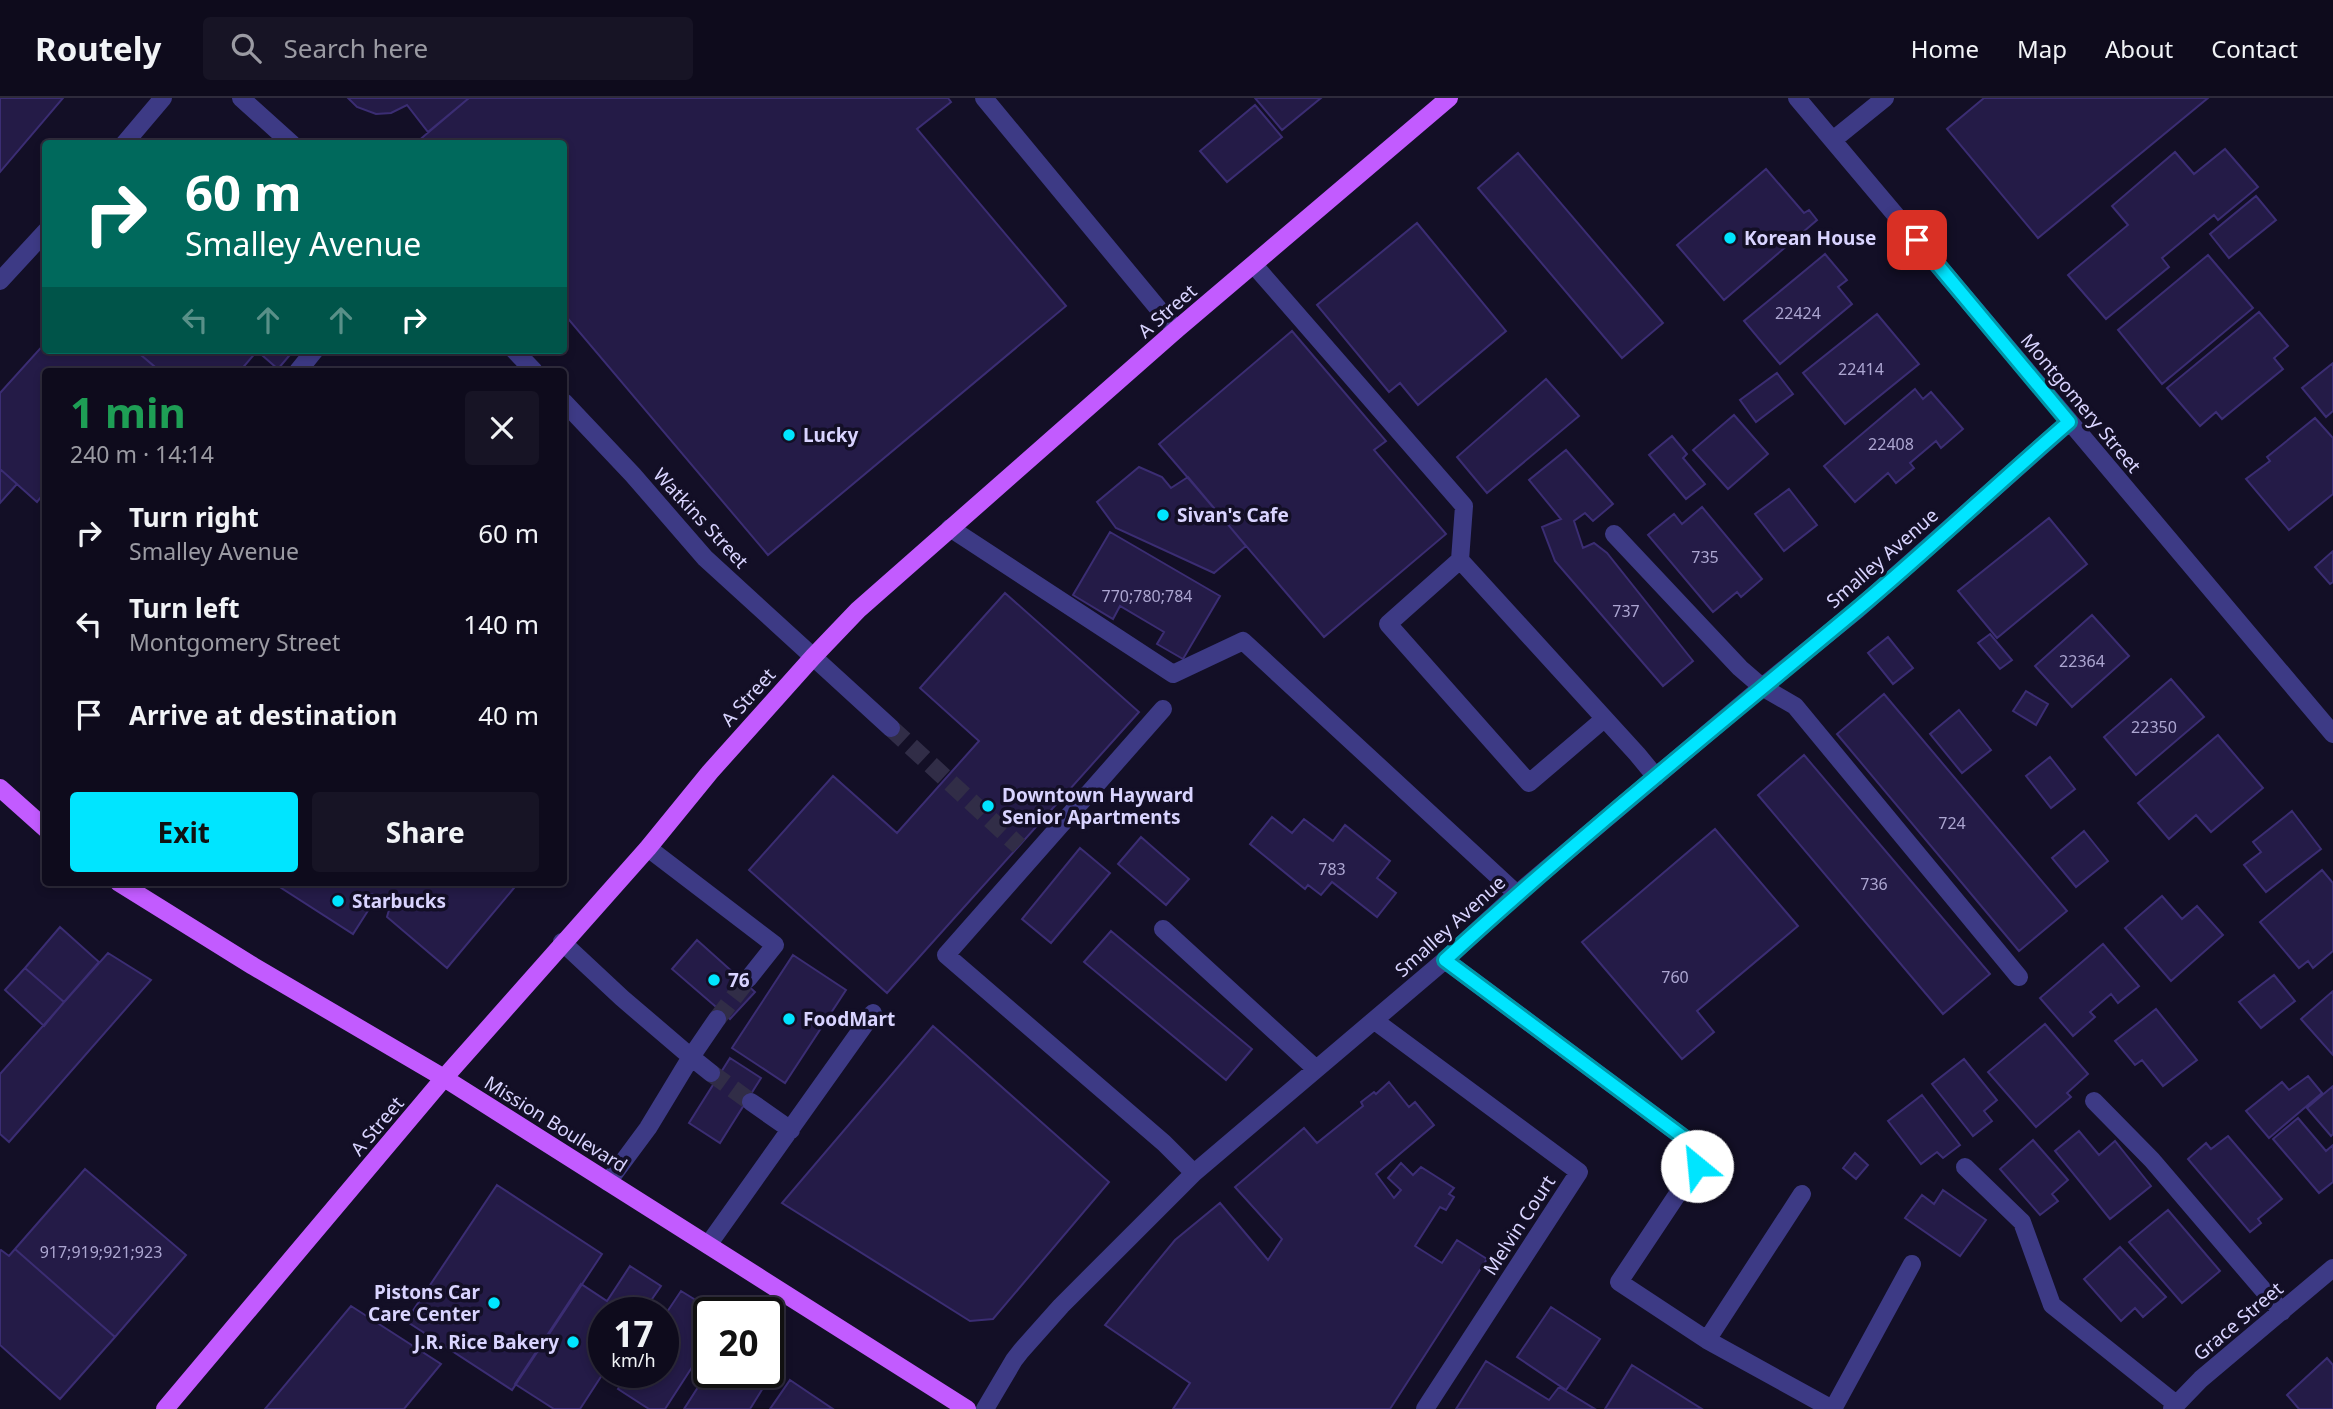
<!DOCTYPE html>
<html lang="en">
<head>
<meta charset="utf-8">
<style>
	body { margin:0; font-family:"Noto Sans",sans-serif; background:#171425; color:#f1f3f6; height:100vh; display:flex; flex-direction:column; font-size:26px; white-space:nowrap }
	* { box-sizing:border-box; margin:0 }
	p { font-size:23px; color:#9b9ba3 }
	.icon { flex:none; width:38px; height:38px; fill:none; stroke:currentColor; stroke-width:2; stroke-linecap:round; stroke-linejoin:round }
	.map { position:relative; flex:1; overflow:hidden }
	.sheet { position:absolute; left:42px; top:270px; width:525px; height:518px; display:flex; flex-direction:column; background:#0e0b1c; border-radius:7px; box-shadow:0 4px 10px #0003,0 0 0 2px #2e2b3b }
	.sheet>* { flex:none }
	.top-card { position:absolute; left:42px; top:42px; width:525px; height:214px; border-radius:7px; box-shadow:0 4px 10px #0003,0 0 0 2px #2e2b3b; background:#00695c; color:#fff; overflow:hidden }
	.speed { position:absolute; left:588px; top:1199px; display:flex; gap:14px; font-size:35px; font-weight:700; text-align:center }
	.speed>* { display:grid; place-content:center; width:91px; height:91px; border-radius:50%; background:#0e0b1c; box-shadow:0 4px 10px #0003,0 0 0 2px #2e2b3b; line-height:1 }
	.speed small { font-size:18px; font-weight:400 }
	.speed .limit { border:4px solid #111; border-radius:10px; background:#fff; color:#111 }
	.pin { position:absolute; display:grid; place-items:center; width:60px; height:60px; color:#fff; margin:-30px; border-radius:14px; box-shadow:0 4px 10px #0006 }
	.me { position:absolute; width:77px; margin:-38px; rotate:332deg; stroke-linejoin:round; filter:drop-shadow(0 0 5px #0008) }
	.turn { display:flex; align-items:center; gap:24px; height:147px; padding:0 28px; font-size:32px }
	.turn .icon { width:91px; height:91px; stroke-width:2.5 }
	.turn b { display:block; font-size:49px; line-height:60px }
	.lanes { display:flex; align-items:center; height:66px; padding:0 28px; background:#0003; justify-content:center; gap:35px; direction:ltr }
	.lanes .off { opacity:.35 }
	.round { display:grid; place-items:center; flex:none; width:74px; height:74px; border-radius:7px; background:#171425 }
	.summary { display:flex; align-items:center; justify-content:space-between; height:119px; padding:0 28px }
	h1 { font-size:42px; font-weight:700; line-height:52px; color:#1e9e55 }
	.button { display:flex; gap:14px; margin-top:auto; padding:14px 28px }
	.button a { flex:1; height:80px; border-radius:7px; background:#00e5ff; color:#111; font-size:28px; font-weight:700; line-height:80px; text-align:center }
	.button a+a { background:#171425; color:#f1f3f6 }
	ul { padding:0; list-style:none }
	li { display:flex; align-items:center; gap:21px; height:91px; padding:0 28px }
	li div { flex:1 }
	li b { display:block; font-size:26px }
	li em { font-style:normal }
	header { display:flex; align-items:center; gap:42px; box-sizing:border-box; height:98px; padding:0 35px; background:#0e0b1c; border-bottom:2px solid #2e2b3b }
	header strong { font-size:33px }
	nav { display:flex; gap:38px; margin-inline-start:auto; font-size:24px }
	.search { width:490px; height:63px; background:#171425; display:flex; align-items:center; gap:18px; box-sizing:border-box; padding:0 24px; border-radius:7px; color:#9b9ba3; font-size:26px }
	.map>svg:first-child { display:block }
	.building { fill:#241b47; stroke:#3b2d73; stroke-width:2 }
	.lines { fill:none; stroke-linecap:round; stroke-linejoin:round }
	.minor-tunnel { stroke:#312d47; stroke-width:18; stroke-dasharray:18 9; stroke-linecap:butt }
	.minor { stroke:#3d3a85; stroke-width:18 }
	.major { stroke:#c25bff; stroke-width:18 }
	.route-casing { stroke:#0095a6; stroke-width:18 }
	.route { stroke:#00e5ff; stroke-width:12 }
	.poi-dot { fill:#00e5ff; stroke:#130f26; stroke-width:2.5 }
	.labels { text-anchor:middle; stroke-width:7; stroke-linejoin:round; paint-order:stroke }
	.number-label { font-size:16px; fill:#aca6d1 }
	.poi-label { font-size:19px; font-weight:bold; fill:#d9d4ff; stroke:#130f26; text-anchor:start }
	.street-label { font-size:19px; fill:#d9d4ff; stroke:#130f26 }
</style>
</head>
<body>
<header>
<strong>Routely</strong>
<div class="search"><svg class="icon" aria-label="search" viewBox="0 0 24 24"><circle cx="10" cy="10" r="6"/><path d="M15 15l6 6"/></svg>Search here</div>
<nav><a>Home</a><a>Map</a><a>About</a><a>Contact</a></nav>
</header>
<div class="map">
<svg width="2333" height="1311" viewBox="0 0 2333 1311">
	<rect width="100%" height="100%" fill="#130f26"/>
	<!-- building -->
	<path class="building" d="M0,0H63L0,74Z
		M348,0H469L428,34L407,7L391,15L376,16L357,9Z
		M469,0H948L951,4L917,31L1066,208L768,457L564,216V46H419L417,44Z
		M1255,0H1321L1282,32Z
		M1984,0H2208L2038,140L1947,31Z
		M1255,7L1282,39L1227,84L1200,53Z
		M2225,51L2258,89L2218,122L2214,117L2162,160L2169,169L2106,221L2068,177L2128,127L2112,108L2175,54L2194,76Z
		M1518,55L1663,225L1622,260L1478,90Z
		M1766,71L1804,115L1809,112L1817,122L1724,202L1677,147Z
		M2256,98L2276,122L2229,160L2210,136Z
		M1417,125L1506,233L1418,307L1400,285L1389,294L1317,207Z
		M1825,156L1847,182L1838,189L1852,206L1780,266L1744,223Z
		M2208,157L2253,210L2162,286L2118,232Z
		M2259,214L2288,248L2274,260L2283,271L2222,321L2216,314L2200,328L2167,290Z
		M1877,216L1919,266L1845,326L1803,275Z
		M1292,233L1386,343L1374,352L1446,436L1324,539L1159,346Z
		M46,244V252H135L155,269L151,273H46V393L37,404L0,371V295Z
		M135,252H256L257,253L240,273H160Z
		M256,252H294L278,271Z
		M2333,265V313L2326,319L2302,290Z
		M1777,275L1793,296L1756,324L1740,302Z
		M1546,281L1579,318L1487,395L1457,359Z
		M1915,291L1923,301L1931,294L1963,331L1941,350L1936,343L1910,365L1914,370L1896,385L1888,375L1855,404L1824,368Z
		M1734,317L1768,356L1728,391L1693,352Z
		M2315,320L2333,340V396L2289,432L2246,381L2270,363L2267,359Z
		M1672,338L1687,356L1683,360L1705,386L1686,401L1649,357Z
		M1566,352L1613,406L1593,423L1585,415L1574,423L1583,450L1594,445L1607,455L1693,563L1663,588L1555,463L1542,429L1561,421L1529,382Z
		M1139,369L1162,379L1171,390L1188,379L1246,448L1214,475L1116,430L1097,404Z
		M0,371L17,386L0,405Z
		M1789,391L1817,427L1784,453L1755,416Z
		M1702,409L1762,481L1741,499L1737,494L1713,514L1648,437L1674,416L1682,426Z
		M2049,420L2087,466L1997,540L1958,493Z
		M1110,434L1220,498L1183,561L1157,546L1164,534L1120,508L1113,521L1073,497Z
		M2333,453V484L2330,486L2315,469Z
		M1005,495L1139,614L887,895L749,772L833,678L897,735L979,643L920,590Z
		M2092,517L2129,558L2072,609L2035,568Z
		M1990,536L2012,562L2000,571L1978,545Z
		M1888,539L1913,570L1893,586L1868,555Z
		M2171,581L2204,619L2136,677L2104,639Z
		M2026,593L2048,606L2036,627L2013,613Z
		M1884,596L2067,813L2019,853L1837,636Z
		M1959,612L1991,652L1962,675L1930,636Z
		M2218,637L2263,690L2211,734L2196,717L2169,741L2138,705Z
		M1804,657L1990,876L1943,916L1758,697Z
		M2050,659L2075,691L2051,710L2026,678Z
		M2292,713L2321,751L2266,794L2244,767L2261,754L2253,744Z
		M1272,719L1292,735L1304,721L1333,743L1345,727L1390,763L1377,780L1396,795L1377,819L1332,784L1321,797L1308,787L1305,791L1250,746Z
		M1715,731L1798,828L1697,913L1714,934L1682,961L1582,844Z
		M2084,733L2108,763L2076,789L2052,760Z
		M1141,739L1189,781L1166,807L1118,766Z
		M1080,750L1110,775L1051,845L1022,821Z
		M2322,772L2333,785V853L2313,870L2308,863L2299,870L2260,824Z
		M272,784H519L447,870L387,819L392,801L370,796L367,807L371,808L353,836Z
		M2162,798L2182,821L2197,808L2223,837L2171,883L2125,830Z
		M60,829L99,864L64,904L25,870Z
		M1111,833L1252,951L1226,982L1084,864Z
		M697,842L755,894L730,921L672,871Z
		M2103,846L2139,888L2118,905L2111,896L2090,914L2095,919L2073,938L2040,900Z
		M108,855L151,882L9,1044L0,1036V976Z
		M793,857L846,892L785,985L732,950Z
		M25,870L64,904L44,928L5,892Z
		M2274,877L2295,903L2261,930L2239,904Z
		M2333,893V957L2301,921Z
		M2156,911L2197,962L2163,988L2142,962L2135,967L2115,943Z
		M2045,926L2088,976L2067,995L2071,999L2036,1029L1988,974Z
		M933,928L1109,1084L993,1221L970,1223L782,1105Z
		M730,960L761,980L720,1045L689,1025Z
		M1964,961L1997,1002L1984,1013L1992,1023L1973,1038L1932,986Z
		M2308,978L2322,995L2269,1040L2246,1013L2282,984L2289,992Z
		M1389,984L1409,1009L1415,1004L1434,1027L1376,1076L1394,1100L1401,1092L1388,1080L1401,1065L1413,1077L1421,1069L1454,1090L1449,1096L1454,1099L1446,1112L1440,1109L1415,1148L1442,1165L1457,1142L1487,1161L1390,1311H1173L1190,1285L1105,1227L1175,1142L1220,1105L1268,1162L1282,1141L1235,1089L1304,1030L1317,1045L1363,1008L1361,1004L1374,994L1376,996Z
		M2333,988V1036L2331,1038L2307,1010Z
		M1922,997L1960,1047L1943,1060L1937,1054L1921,1066L1888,1023Z
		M2298,1020L2326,1053L2333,1047V1084L2319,1095L2273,1041Z
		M2079,1033L2099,1057L2115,1043L2151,1088L2110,1121L2055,1053Z
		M2228,1038L2282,1101L2258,1121L2261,1125L2250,1134L2188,1061L2206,1045L2211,1051Z
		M2033,1042L2068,1082L2052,1096L2058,1103L2040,1117L2000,1071Z
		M1855,1055L1868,1067L1856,1081L1843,1070Z
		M85,1071L186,1157L115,1239L15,1151Z
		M497,1087L602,1156L512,1292L406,1223Z
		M1943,1092L1986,1122L1960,1158L1905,1120L1922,1097L1934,1106Z
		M2168,1112L2220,1173L2182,1205L2129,1144Z
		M2120,1149L2166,1199L2143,1219L2135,1210L2121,1223L2084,1181Z
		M15,1151L115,1239L60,1301L0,1247V1153L1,1152L9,1158Z
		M630,1168L661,1188L643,1214H604V1274L580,1311H554L515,1286L581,1186L607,1203Z
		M681,1193L715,1214H709V1243L665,1311H649L618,1291L629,1274H663V1220Z
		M351,1208L441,1266L404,1311H265Z
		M1551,1209L1600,1241L1566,1292L1517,1259Z
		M2327,1260L2333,1267V1311H2299L2287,1297Z
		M1486,1263L1549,1302L1559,1289L1595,1311H1456Z
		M1632,1267L1702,1311H1605Z
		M709,1272V1274H766L771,1277L750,1311H684Z
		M790,1282L833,1311H770Z"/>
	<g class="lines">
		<!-- minor-tunnel -->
		<path class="minor-tunnel" d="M891,630L1019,748
			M717,921L748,881
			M711,975L751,1004"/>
		<!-- minor -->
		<path class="minor" d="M241,0L292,46
			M984,0L1176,232
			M1797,0L2333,636
			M1833,42L1885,0
			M124,46L163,0
			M1254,167L1464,408L1460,462
			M0,183L46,133
			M514,252L534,273
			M298,273L315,252
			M564,304L633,377L705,460L891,630
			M950,430L1173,576L1243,543L1517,796
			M1614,436L1740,570L1762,589L1795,608L2019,879
			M1163,611L946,857L1164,1045L1194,1075
			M1604,621L1529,685L1388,526L1460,462L1637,656L1656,679
			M648,750L775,847L748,881
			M1163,831L1316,971
			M562,844L622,900L691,959L648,1030L608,1084
			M1445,862L1695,1048L1697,1067L1619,1184L1707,1242L1832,1311
			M1375,923L1579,1074L1425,1311
			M711,975L691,959L717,921
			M2094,1003L2152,1062L2282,1214
			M751,1004L791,1032
			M1965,1069L2022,1124L2052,1207L2176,1306
			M708,1147L873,915
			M1707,1242L1802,1096
			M985,1311L1014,1262L1021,1253L1061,1208L1194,1075L1445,862L1517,796L1762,589L1857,512L2069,324
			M1833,1311L1912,1166
			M2172,1311L2201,1281L2333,1170"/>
		<!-- major -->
		<path class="major" d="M0,690L46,731
			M118,784L253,868L444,980L967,1311
			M165,1311L444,980L648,750L710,674L813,559L858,512L1176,232L1449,0"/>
	</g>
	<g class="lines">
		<!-- route casing -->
		<g class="route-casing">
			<path id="route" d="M1697,1068L1695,1048L1445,862C1577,741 1717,628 1855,513C1928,452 1997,386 2069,324L1917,142"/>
		</g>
		<!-- route -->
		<use href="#route" class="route"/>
	</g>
	<!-- markers -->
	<g class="poi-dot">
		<circle cx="1730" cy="140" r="7"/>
		<circle cx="789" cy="337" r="7"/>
		<circle cx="1163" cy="417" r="7"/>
		<circle cx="988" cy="708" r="7"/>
		<circle cx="338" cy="803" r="7"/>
		<circle cx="714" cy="882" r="7"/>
		<circle cx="789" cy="921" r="7"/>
		<circle cx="494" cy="1205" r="7"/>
		<circle cx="573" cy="1244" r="7"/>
	</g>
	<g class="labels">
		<!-- number labels -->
		<g class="number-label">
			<text x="1798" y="221">22424</text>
			<text x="1861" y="277">22414</text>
			<text x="1891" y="352">22408</text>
			<text x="1705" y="465">735</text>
			<text x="1147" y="504">770;780;784</text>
			<text x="1626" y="519">737</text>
			<text x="2082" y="569">22364</text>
			<text x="2154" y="635">22350</text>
			<text x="1952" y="731">724</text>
			<text x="1332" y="777">783</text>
			<text x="1874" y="792">736</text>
			<text x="1675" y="885">760</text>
			<text x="101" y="1160">917;919;921;923</text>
		</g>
		<!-- poi labels -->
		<g class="poi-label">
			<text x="1744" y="147">Korean House</text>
			<text x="803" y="344">Lucky</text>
			<text x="1177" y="424">Sivan's Cafe</text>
			<text x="1002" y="704">Downtown Hayward<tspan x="1002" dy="22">Senior Apartments</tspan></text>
			<text x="352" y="810">Starbucks</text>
			<text x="728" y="889">76</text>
			<text x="803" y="928">FoodMart</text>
			<text x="480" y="1201" text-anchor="end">Pistons Car<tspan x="480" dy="22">Care Center</tspan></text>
			<text x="559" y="1251" text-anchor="end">J.R. Rice Bakery</text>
		</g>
		<!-- street labels -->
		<g class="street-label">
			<text transform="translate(1167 213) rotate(-41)" y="7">A Street</text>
			<text transform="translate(2081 305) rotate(50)" y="7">Montgomery Street</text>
			<text transform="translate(701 420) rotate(47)" y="7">Watkins Street</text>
			<text transform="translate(1882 460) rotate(-41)" y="7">Smalley Avenue</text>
			<text transform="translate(748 599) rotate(-48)" y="7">A Street</text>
			<text transform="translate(1450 828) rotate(-42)" y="7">Smalley Avenue</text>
			<text transform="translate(556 1026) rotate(32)" y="7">Mission Boulevard</text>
			<text transform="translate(377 1028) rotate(-50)" y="7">A Street</text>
			<text transform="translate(1519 1127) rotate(-57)" y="7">Melvin Court</text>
			<text transform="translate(2238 1223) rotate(-40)" y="7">Grace Street</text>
		</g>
	</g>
</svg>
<div class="speed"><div>17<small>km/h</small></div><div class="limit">20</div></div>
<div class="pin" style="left:1917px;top:142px;background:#d93025"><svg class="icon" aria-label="arrive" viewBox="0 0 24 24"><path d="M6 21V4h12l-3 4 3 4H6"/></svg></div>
<svg class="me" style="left:1697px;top:1068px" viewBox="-20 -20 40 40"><circle r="19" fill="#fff"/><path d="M0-13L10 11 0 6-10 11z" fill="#00e5ff"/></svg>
<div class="top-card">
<div class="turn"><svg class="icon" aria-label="right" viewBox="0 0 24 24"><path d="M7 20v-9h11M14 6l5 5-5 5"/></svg><div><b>60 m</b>Smalley Avenue</div></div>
<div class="lanes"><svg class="icon off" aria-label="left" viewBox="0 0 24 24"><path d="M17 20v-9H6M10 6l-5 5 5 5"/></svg><svg class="icon off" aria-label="ahead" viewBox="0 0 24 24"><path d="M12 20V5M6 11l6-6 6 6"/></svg><svg class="icon off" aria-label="ahead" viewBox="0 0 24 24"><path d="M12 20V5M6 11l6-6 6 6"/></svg><svg class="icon" aria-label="right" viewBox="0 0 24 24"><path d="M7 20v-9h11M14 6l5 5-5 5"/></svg></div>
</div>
<section class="sheet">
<div class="summary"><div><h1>1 min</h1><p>240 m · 14:14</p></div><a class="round"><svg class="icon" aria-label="close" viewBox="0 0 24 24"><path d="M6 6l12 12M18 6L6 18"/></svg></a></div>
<ul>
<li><svg class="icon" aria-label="right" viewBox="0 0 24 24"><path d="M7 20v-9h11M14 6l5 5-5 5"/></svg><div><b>Turn right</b><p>Smalley Avenue</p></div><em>60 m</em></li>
<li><svg class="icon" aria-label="left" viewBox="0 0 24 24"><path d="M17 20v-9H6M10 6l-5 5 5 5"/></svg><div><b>Turn left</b><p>Montgomery Street</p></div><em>140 m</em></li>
<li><svg class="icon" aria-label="arrive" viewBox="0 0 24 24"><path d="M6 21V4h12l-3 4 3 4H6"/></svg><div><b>Arrive at destination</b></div><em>40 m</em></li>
</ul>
<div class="button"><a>Exit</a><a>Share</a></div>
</section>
</div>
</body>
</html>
